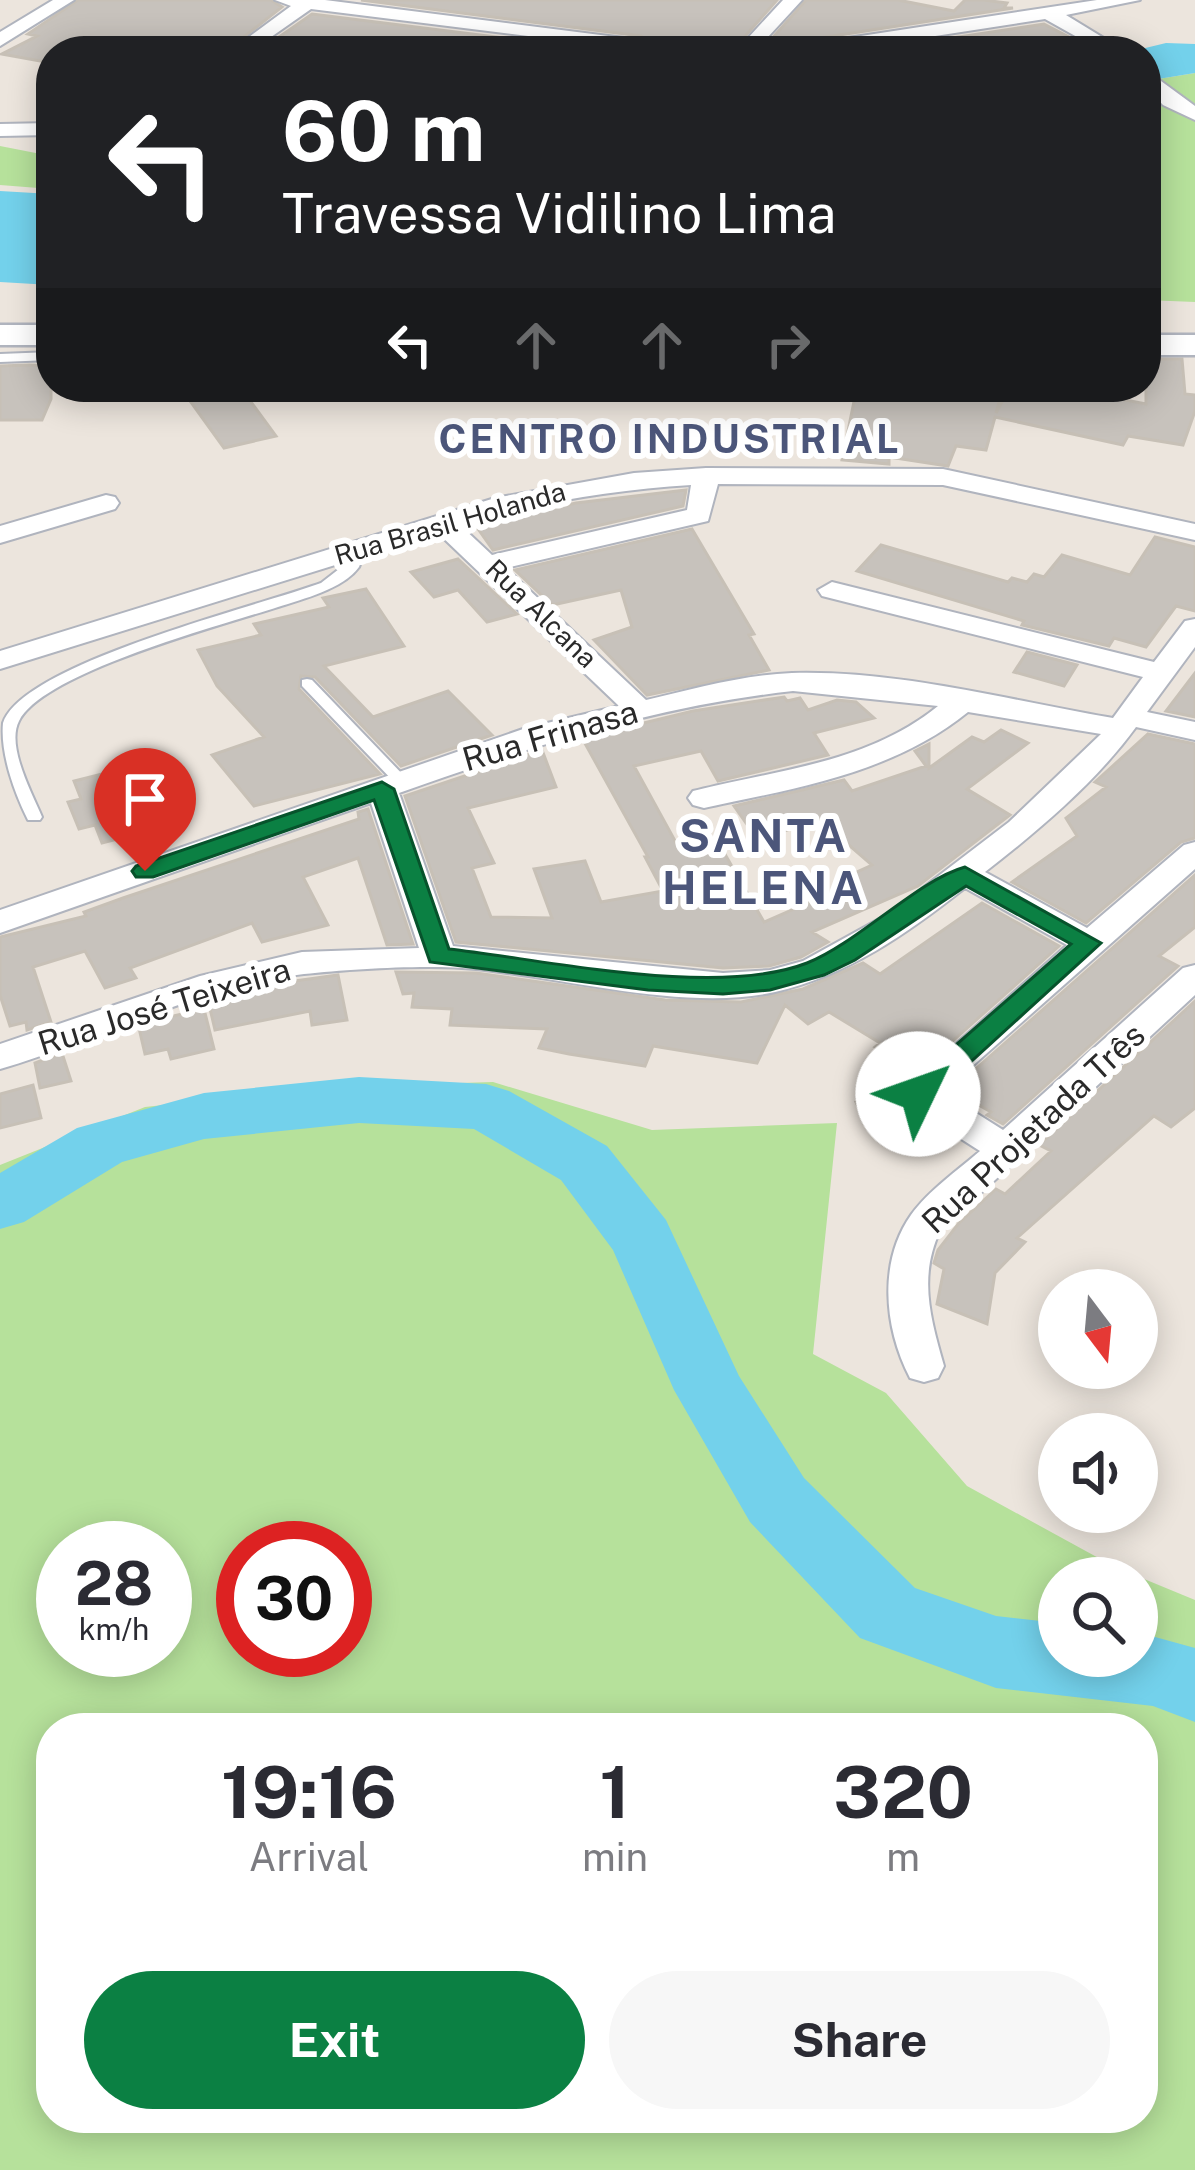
<!DOCTYPE html>
<html lang="en">
<head>
<meta charset="utf-8">
<style>
	body { margin:0; font-family:"Public Sans",sans-serif; background:#f7f7f7; color:#2b2b33; height:100vh; display:flex; flex-direction:column; font-size:45px; white-space:nowrap }
	* { box-sizing:border-box; margin:0 }
	p { font-size:39px; color:#7c7c81 }
	.icon { flex:none; width:66px; height:66px; fill:none; stroke:currentColor; stroke-width:2; stroke-linecap:round; stroke-linejoin:round }
	.map { position:relative; flex:1; overflow:hidden }
	.panel { position:absolute; left:36px; top:1713px; width:1122px; height:420px; display:flex; flex-direction:column; background:#fff; border-radius:48px; box-shadow:0 6px 30px #0003 }
	.panel>* { flex:none }
	.top-card { position:absolute; left:36px; top:36px; width:1125px; height:366px; border-radius:48px; box-shadow:0 6px 30px #0003; background:#202124; color:#fff; overflow:hidden }
	.needle { width:78px; rotate:164deg }
	.tools { position:absolute; left:1038px; top:1269px; display:grid; gap:24px }
	.tools a { display:grid; place-items:center; width:120px; height:120px; border-radius:50%; background:#fff; box-shadow:0 6px 30px #0003; font-size:60px }
	.speed { position:absolute; left:36px; top:1521px; display:flex; gap:24px; font-size:60px; font-weight:700; text-align:center }
	.speed>* { display:grid; place-content:center; width:156px; height:156px; border-radius:50%; background:#fff; box-shadow:0 6px 30px #0003; line-height:1 }
	.speed small { font-size:30px; font-weight:400 }
	.speed .limit { border:18px solid #d22; background:#fff; color:#111 }
	.pin { position:absolute; display:grid; place-items:center; width:102px; height:102px; color:#fff; margin:-123px -51px; border-radius:50% 50% 50% 0; rotate:-45deg; box-shadow:0 0 12px #0007 }
	.pin .icon { rotate:45deg }
	.me { position:absolute; width:132px; margin:-66px; rotate:48deg; stroke-linejoin:round; filter:drop-shadow(0 0 9px #0008) }
	.turn { display:flex; align-items:center; gap:42px; height:252px; padding:0 48px; font-size:54px }
	.turn .icon { width:156px; height:156px; stroke-width:2.5 }
	.turn b { display:block; font-size:84px; line-height:102px }
	.lanes { display:flex; align-items:center; height:114px; padding:0 48px; background:#0003; justify-content:center; gap:60px; direction:ltr }
	.lanes .off { opacity:.35 }
	.eta { display:flex; justify-content:space-evenly; align-items:center; height:204px; text-align:center }
	.eta b { font-size:72px; font-weight:700; line-height:84px }
	.primary-button { display:flex; gap:24px; margin-top:auto; padding:24px 48px }
	.primary-button a { flex:1; height:138px; border-radius:72px; background:#0b8043; color:#fff; font-size:48px; font-weight:700; line-height:138px; text-align:center }
	.primary-button a+a { background:#f7f7f7; color:#2b2b33 }
	.map>svg:first-child { display:block }
	.green { fill:#b6e19b; fill-rule:evenodd }
	.water { fill:#73d1eb }
	.lines { fill:none; stroke-linecap:round; stroke-linejoin:round }
	.river { fill:#73d1eb; fill-rule:evenodd }
	.building { fill:#c7c2bc; stroke:#c7c0b6; stroke-width:3 }
	.lane-casing { stroke:#b0b4be; stroke-width:4 }
	.street-casing { stroke:#b0b4be; stroke-width:4 }
	.secondary-casing { stroke:#b0b4be; stroke-width:5 }
	.lane { fill:#fff; fill-rule:evenodd }
	.street { fill:#fff; fill-rule:evenodd }
	.secondary { fill:#fff; fill-rule:evenodd }
	.route { fill:#0b8043; stroke:#07532c; stroke-width:3 }
	.labels { text-anchor:middle; stroke-width:12; stroke-linejoin:round; paint-order:stroke }
	.far-street-label { font-size:27px; fill:#2a2a2a; stroke:#fff }
	.street-label { font-size:33px; fill:#2a2a2a; stroke:#fff }
	.far-district-label { font-size:39px; font-weight:bold; letter-spacing:3px; fill:#4c567a; stroke:#fff }
	.district-label { font-size:45px; font-weight:bold; letter-spacing:3px; fill:#4c567a; stroke:#fff }
</style>
</head>
<body>
<div class="map">
<svg width="1195" height="2170" viewBox="0 0 1195 2170">
	<rect width="100%" height="100%" fill="#ece5dd"/>
	<!-- green -->
	<path class="green" d="M1195,73V302L1146,300V81Z
		M0,146L51,156V189L0,185Z
		M493,1082L652,1130L837,1123L813,1354L886,1393L967,1486L1115,1567L1195,1600V2170H0V1165L145,1107L330,1087ZM165,1548V1650H63V1548ZM345,1548V1650H243V1548ZM1137,1578V1656H1059V1578ZM1143,1728V2118H51V1728Z"/>
	<!-- water -->
	<path class="water" d="M1166,43L1195,44V73L1146,81V51H1133Z
		M0,191L51,194V285L0,282Z"/>
	<g class="lines">
		<!-- river -->
		<path class="river" d="M359,1077L486,1084L509,1091L607,1146L666,1220L739,1376L804,1478L915,1588L996,1616L1059,1623V1656H1137V1632L1195,1648V1722L1153,1706L996,1688L860,1638L750,1522L674,1390L613,1250L561,1180L474,1129L359,1123L204,1139L122,1162L24,1222L0,1229V1173L77,1128L204,1093Z"/>
	</g>
	<!-- building -->
	<path class="building" d="M78,0H271L282,7L226,51H51V63L2,54L37,36L28,34Z
		M361,0H777L732,51H687L652,46L641,36Z
		M806,0H898L954,11L965,0H983L1007,3L1004,8H1013L801,41L789,51H761Z
		M312,14L553,44L552,51H404L333,39L309,51H259Z
		M1044,24L1067,36L923,51H867Z
		M1146,359H1182L1185,394L1195,395V411L1183,445L1128,436L1123,445L995,417L986,450L956,446L948,466L889,457V464L842,460L857,387H970L1002,392L996,413L1008,391L1063,400L1069,389L1146,404Z
		M29,365L51,366V399L42,420H0V366Z
		M180,387H240L276,436L224,448Z
		M686,490L683,506L493,550L476,526L576,503Z
		M692,529L754,634L749,635L769,670L647,695L594,640L632,627L621,590L552,605L515,570Z
		M1155,537L1195,547V611L1176,606L1146,647L1114,638L1109,646L1022,625L1024,621L857,571L881,545L1008,582L1012,578L1027,582L1034,574L1044,577L1062,555L1130,575Z
		M458,559L517,614L487,622L458,590L434,597L411,572Z
		M366,589L404,646L324,666L373,717L448,691L492,735L401,766L315,677L301,676L299,689L380,774L254,806L212,755L264,737L217,686L198,650L261,635L254,624L329,607L323,598Z
		M1027,652L1077,665L1064,686L1014,672Z
		M1195,673V717L1166,711Z
		M784,697L787,701L800,698L808,710L837,700L856,702L874,718L814,733L828,755L718,781L701,751L634,766L680,850L687,854L718,842L764,922L851,884L844,878L872,865L819,819L758,840L734,806L844,780L852,791L926,766L915,751L929,744V768L972,737L984,742L1001,730L1028,743L967,789L1010,815L918,886L812,932L828,942L801,957L769,966L723,968L456,942L405,796L542,750L556,787L468,808L494,863L472,868L491,917L552,918L534,869L585,861L601,902L663,891L645,857H648L582,738L693,711Z
		M1148,734L1195,744V838L1181,842L1086,923L1012,882L1077,836L1066,818L1106,787L1095,782Z
		M118,770L145,832L102,843L95,825L79,829L68,802L81,799L74,781Z
		M368,809L413,944L387,945L358,858L303,877L328,925L262,942L252,923L130,968L136,978L105,988L85,951L33,967L51,1022L27,1030L26,1022L10,1026L0,995V937L86,916L84,912L123,898L359,819L358,812Z
		M1195,875V927L1159,956L1178,966L1003,1124L987,1115L991,1112L952,1090Z
		M982,903L1059,946L918,1072L875,1047L880,1043L829,1012L808,1024L785,1005L757,1063L653,1046L645,1066L569,1054L539,1048L547,1029L450,1025L452,1009L412,1007L414,993L403,994L396,972L476,973L665,1000L741,1002L803,989L863,963L880,974Z
		M338,975L347,1020L312,1025L310,1011L215,1030L208,1000L266,985Z
		M1195,1001V1108L1171,1127L1154,1116L1017,1238L1025,1242L995,1273L987,1324L937,1304L944,1269L934,1263L938,1250L959,1223L996,1189L1005,1194L1051,1151L1039,1145Z
		M204,1009L214,1049L171,1059L168,1049L145,1054L138,1024Z
		M62,1053L71,1081L40,1088L35,1063Z
		M33,1085L41,1118L0,1128V1094Z
		M894,1094L908,1121L870,1130L856,1102Z"/>
	<g class="lines">
		<!-- lane casing -->
		<g class="lane-casing">
			<path id="lane" d="M51,352V360L0,362V354Z
				M357,545L364,549C363,553 361,563 359,567C343,589 303,599 278,607C223,625 44,672 19,721C6,746 32,793 42,817L40,820H28C15,794 0,754 3,723C23,663 259,606 321,583L348,562L350,549Z
				M307,679L312,680L407,779L410,782L407,785H397L302,686V680Z"/>
		</g>
		<!-- street casing -->
		<g class="street-casing">
			<path id="street" d="M53,0H74L0,46V32Z
				M275,0H325L640,40L647,42L649,51L311,9L251,51H230L291,6Z
				M783,0H802L755,51H736Z
				M1097,0H1140L1066,15L1125,51H1102L1045,19L838,51H793L802,45Z
				M1146,70L1195,106V120L1163,105L1146,87Z
				M51,123V135L0,136V124Z
				M706,468L943,469L1195,524V540L943,485L718,484L708,521L506,568L646,700C694,689 742,675 792,673C898,670 1008,700 1113,718L1143,677L822,596L818,590L832,582L1154,662L1185,621L1195,619V647L1147,712L1195,722V740L1136,727C1096,782 1039,830 985,872L1087,928L1184,845L1195,842V869L943,1092L1003,1130L1183,968L1195,965V995L940,1231C918,1277 931,1320 944,1366L938,1378L924,1382L910,1378C884,1328 878,1262 911,1215C928,1191 958,1170 980,1151L905,1103L900,1094L1067,945L965,888C908,933 847,976 775,992C688,1012 565,978 476,969C429,964 351,969 304,974C199,986 100,1040 0,1069V1044L200,976L302,952L419,948L371,803L0,933V910L526,728L619,706L438,533L0,669V651L495,498L634,473ZM691,485L687,510L492,555L461,526C536,502 614,490 691,485ZM793,691L938,706C868,763 777,770 693,791L688,798L693,805L704,808C797,788 893,773 968,712L1101,734L1009,822L890,913L803,961L770,970L723,973L453,946L399,793C528,747 657,706 793,691Z
				M106,495L115,497L119,503L115,509L0,543V526Z"/>
		</g>
		<!-- secondary casing -->
		<g class="secondary-casing">
			<path id="secondary" d="M0,325H51V345H0Z
				M1146,335H1195V355H1146Z"/>
		</g>
		<!-- lane -->
		<use href="#lane" class="lane"/>
		<!-- street -->
		<use href="#street" class="street"/>
		<!-- secondary -->
		<use href="#secondary" class="secondary"/>
	</g>
	<!-- route -->
	<path class="route" d="M382,782L394,789L449,949C547,960 717,998 807,963C859,942 918,880 965,867L1101,943L928,1101L918,1104L904,1094L908,1087L1071,944L966,886L855,960L824,975L770,990L723,994L648,990L430,962L374,800L153,877H136L132,871L136,866Z"/>
	<g class="labels">
		<!-- far-street labels -->
		<g class="far-street-label">
			<text transform="translate(450 524) rotate(-16)" y="9">Rua Brasil Holanda</text>
			<text transform="translate(541 614) rotate(44)" y="9">Rua Alcana</text>
		</g>
		<!-- street labels -->
		<g class="street-label">
			<text transform="translate(550 735) rotate(-16)" y="12">Rua Frinasa</text>
			<text transform="translate(164 1006) rotate(-17)" y="12">Rua José Teixeira</text>
			<text transform="translate(1033 1128) rotate(-43)" y="12">Rua Projetada Três</text>
		</g>
		<!-- far-district labels -->
		<g class="far-district-label">
			<text x="670" y="453">CENTRO INDUSTRIAL</text>
		</g>
		<!-- district labels -->
		<g class="district-label">
			<text x="764" y="852">SANTA<tspan x="764" dy="52">HELENA</tspan></text>
		</g>
	</g>
</svg>
<div class="tools">
<a><svg class="needle" viewBox="-14 -14 28 28"><path d="M0-13l5 13h-10z" fill="#e53935"/><path d="M0 13l5-13h-10z" fill="#7c7c81"/></svg></a>
<a><svg class="icon" aria-label="sound" viewBox="0 0 24 24"><path d="M4 9h4l5-4v14l-5-4H4zM17 9q2 3 0 6"/></svg></a>
<a><svg class="icon" aria-label="search" viewBox="0 0 24 24"><circle cx="10" cy="10" r="6"/><path d="M15 15l6 6"/></svg></a>
</div>
<div class="speed"><div>28<small>km/h</small></div><div class="limit">30</div></div>
<div class="pin" style="left:145px;top:871px;background:#d93025"><svg class="icon" aria-label="arrive" viewBox="0 0 24 24"><path d="M6 21V4h12l-3 4 3 4H6"/></svg></div>
<svg class="me" style="left:918px;top:1094px" viewBox="-20 -20 40 40"><circle r="19" fill="#fff"/><path d="M0-13L10 11 0 6-10 11z" fill="#0b8043"/></svg>
<div class="top-card">
<div class="turn"><svg class="icon" aria-label="left" viewBox="0 0 24 24"><path d="M17 20v-9H6M10 6l-5 5 5 5"/></svg><div><b>60 m</b>Travessa Vidilino Lima</div></div>
<div class="lanes"><svg class="icon" aria-label="left" viewBox="0 0 24 24"><path d="M17 20v-9H6M10 6l-5 5 5 5"/></svg><svg class="icon off" aria-label="ahead" viewBox="0 0 24 24"><path d="M12 20V5M6 11l6-6 6 6"/></svg><svg class="icon off" aria-label="ahead" viewBox="0 0 24 24"><path d="M12 20V5M6 11l6-6 6 6"/></svg><svg class="icon off" aria-label="right" viewBox="0 0 24 24"><path d="M7 20v-9h11M14 6l5 5-5 5"/></svg></div>
</div>
<section class="panel">
<div class="eta">
<div><b>19:16</b><p>Arrival</p></div>
<div><b>1</b><p>min</p></div>
<div><b>320</b><p>m</p></div>
</div>
<div class="primary-button"><a>Exit</a><a>Share</a></div>
</section>
</div>
</body>
</html>
